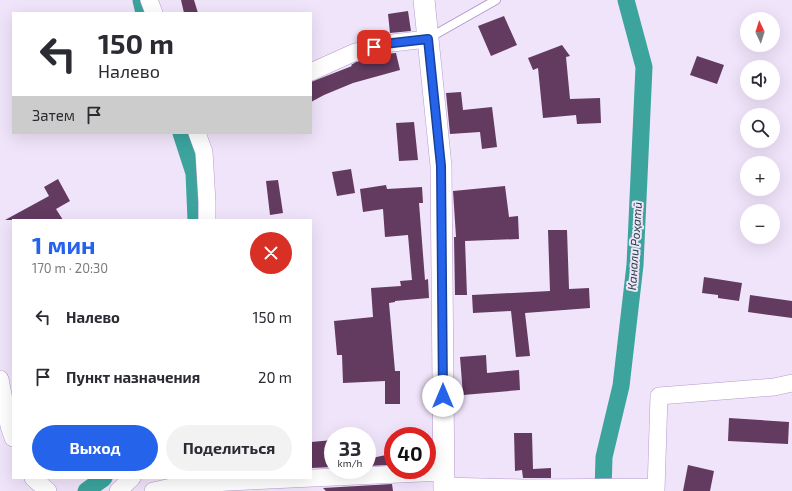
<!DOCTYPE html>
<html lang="ru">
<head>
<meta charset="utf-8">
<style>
	body { margin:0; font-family:"Exo 2",sans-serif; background:#f2f2f3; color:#2b2b33; height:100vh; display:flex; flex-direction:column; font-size:15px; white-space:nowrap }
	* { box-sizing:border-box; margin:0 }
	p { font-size:13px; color:#7c7c81 }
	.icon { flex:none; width:22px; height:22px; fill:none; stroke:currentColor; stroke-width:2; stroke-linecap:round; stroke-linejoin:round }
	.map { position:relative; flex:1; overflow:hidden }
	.details { position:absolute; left:12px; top:219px; width:300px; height:260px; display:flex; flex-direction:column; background:#fff; border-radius:0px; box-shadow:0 4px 16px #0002 }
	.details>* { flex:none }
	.banner { position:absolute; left:12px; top:12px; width:300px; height:122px; border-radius:0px; box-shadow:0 4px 16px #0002; background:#fff; color:#2b2b33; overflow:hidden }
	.needle { width:26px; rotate:356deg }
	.buttons { position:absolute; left:740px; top:12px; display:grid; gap:8px }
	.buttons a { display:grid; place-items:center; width:40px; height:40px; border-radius:50%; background:#fff; box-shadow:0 4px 16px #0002; font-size:20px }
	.speed { position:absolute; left:324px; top:427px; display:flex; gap:8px; font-size:20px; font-weight:700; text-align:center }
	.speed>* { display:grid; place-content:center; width:52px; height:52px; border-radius:50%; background:#fff; box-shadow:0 4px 16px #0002; line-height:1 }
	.speed small { font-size:10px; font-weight:400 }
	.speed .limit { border:6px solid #d22; background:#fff; color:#111 }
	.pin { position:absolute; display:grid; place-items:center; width:34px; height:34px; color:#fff; margin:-17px; border-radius:8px; box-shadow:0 2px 6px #0006 }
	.me { position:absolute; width:44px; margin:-22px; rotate:0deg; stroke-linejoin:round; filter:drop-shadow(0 0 3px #0008) }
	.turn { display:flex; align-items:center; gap:14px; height:84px; padding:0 20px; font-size:18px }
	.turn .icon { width:52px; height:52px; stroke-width:2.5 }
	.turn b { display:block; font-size:28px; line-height:34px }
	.then { display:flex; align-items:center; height:38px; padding:0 20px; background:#0003; gap:8px; font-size:15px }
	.round { display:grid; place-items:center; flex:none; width:42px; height:42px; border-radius:21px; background:#f2f2f3 }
	.head { display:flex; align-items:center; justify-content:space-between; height:68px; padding:0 20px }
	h1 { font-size:24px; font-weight:700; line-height:30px; color:#2563eb }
	.primary-button { display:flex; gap:8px; margin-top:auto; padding:8px 20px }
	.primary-button a { flex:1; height:46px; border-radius:24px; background:#2563eb; color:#fff; font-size:16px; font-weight:700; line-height:46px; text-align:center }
	.primary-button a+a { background:#f2f2f3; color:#2b2b33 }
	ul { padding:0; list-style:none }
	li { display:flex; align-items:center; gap:12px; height:60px; padding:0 20px }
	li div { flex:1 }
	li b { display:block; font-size:15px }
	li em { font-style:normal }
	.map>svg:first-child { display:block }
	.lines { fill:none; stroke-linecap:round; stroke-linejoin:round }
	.canal { stroke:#3ca39d; stroke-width:17 }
	.building { fill:#633a60 }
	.service-casing { stroke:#b699cd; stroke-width:10 }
	.minor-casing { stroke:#b699cd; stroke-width:18 }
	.tertiary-casing { stroke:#b699cd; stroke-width:22 }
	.service { stroke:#fff; stroke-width:8 }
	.minor { stroke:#fff; stroke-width:17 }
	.tertiary { stroke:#fff; stroke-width:21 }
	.route-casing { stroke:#184099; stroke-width:10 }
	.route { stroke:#2563eb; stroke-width:7 }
	.labels { text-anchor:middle; stroke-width:4; stroke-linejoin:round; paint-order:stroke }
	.water-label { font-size:12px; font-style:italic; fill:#1b3a38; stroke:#f0e4fa }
</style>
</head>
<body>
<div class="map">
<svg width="792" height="491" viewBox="0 0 792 491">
	<rect width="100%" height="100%" fill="#f0e4fa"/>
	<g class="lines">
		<!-- canal -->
		<path class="canal" d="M141,0L144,13
			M181,133L194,173L196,220
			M86,491L104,478
			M603,491L604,457L621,386L635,265L644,67L626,0"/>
	</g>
	<!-- building -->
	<path class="building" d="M181,0H194L198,13H184Z
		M408,11L411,31L390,33L388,14Z
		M504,16L517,45L491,56L478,26Z
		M562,45L570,56L566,57L570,99L600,98L601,123L577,124L576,115L543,118L538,68L533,70L528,58Z
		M396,53L400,70L353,83L324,95L311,102V82L352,66L351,65L356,62L386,54Z
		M697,56L724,65L717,84L690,75Z
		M461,92L463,110L492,107L497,147L482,149L480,132L450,134L446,93Z
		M414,122L418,160L399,161L396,123Z
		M351,169L355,193L337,196L332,172Z
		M58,179L70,201L56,209L63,220H5L49,196L44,187Z
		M278,180L283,213L270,215L266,181Z
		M386,185L387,189L422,187L423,203H419L425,280L428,279L429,298L395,301V302L389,303L395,371H400V404H385V381L343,383L342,355H337L334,321L373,317L371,288L401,286L400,281L412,280L408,235L385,237L383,209L363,212L360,189Z
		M505,186L509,217L518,216L519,239L465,241L467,295H455L454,237H456L453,191Z
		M548,230H567L569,289L589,288L590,308L525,313L530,356L516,357L511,311L473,313L472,295L550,291Z
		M704,277L742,283L739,301L718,298V295L702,293Z
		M750,295L792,301V318L748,312Z
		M486,355L487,373L519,370L520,390L463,395L460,357Z
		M729,418L789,422L788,444L728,441Z
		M514,433H532L533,469L551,468V478H523L522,470L515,471Z
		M333,440V467L311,468V442Z
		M386,455L388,465L367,466V459Z
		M688,465L714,471L710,491H683Z
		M392,484L393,491H326L323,488Z"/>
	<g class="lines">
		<!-- service casing -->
		<g class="service-casing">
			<path id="service" d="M429,38L496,0"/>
		</g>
		<!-- minor casing -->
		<g class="minor-casing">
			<path id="minor" d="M149,0L154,13
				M311,72L353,53L384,44L427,39
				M197,133L204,152L207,202V220
				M0,379L9,426L13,438
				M33,478L48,491
				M444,486L523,488L656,487
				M118,491L132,478
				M153,491L176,486L228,482L443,472
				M656,491L659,396L774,387L792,383"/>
		</g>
		<!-- tertiary casing -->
		<g class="tertiary-casing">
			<path id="tertiary" d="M424,0L441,166L444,491"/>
		</g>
		<!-- service -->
		<use href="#service" class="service"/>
		<!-- minor -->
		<use href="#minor" class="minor"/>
		<!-- tertiary -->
		<use href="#tertiary" class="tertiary"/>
	</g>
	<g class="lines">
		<!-- route casing -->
		<g class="route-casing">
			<path id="route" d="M374,47L384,44L428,39L441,166L443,396"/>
		</g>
		<!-- route -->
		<use href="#route" class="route"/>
	</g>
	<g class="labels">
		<!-- water labels -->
		<g class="water-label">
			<text transform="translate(635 246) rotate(-86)" y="4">Канали Роҳатӣ</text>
		</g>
	</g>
</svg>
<div class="buttons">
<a><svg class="needle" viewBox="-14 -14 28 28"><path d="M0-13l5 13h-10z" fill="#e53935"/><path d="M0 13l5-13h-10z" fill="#7c7c81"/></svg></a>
<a><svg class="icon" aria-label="sound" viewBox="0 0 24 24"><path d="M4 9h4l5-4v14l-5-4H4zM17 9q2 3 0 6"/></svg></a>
<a><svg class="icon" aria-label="search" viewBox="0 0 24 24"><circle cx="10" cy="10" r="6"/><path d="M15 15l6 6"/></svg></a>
<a>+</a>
<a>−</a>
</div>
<div class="speed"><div>33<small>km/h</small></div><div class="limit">40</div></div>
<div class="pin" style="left:374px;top:47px;background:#d93025"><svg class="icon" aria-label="arrive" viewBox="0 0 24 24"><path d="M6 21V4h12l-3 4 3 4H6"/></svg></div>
<svg class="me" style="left:443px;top:396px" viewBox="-20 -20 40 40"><circle r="19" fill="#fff"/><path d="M0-13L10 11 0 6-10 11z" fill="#2563eb"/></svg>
<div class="banner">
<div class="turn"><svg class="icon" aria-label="left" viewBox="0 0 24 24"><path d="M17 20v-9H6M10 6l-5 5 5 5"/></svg><div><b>150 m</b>Налево</div></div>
<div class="then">Затем<svg class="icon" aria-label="arrive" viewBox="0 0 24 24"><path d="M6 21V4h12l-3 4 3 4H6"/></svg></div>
</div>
<section class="details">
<div class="head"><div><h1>1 мин</h1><p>170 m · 20:30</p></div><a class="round" style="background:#d93025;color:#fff"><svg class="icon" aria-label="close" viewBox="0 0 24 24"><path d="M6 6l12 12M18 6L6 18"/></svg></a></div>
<ul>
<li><svg class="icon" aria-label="left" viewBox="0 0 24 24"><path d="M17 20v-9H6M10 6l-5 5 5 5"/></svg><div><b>Налево</b></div><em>150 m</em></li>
<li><svg class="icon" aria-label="arrive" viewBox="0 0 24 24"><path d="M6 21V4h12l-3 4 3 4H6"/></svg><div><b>Пункт назначения</b></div><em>20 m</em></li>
</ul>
<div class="primary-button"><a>Выход</a><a>Поделиться</a></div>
</section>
</div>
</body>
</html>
